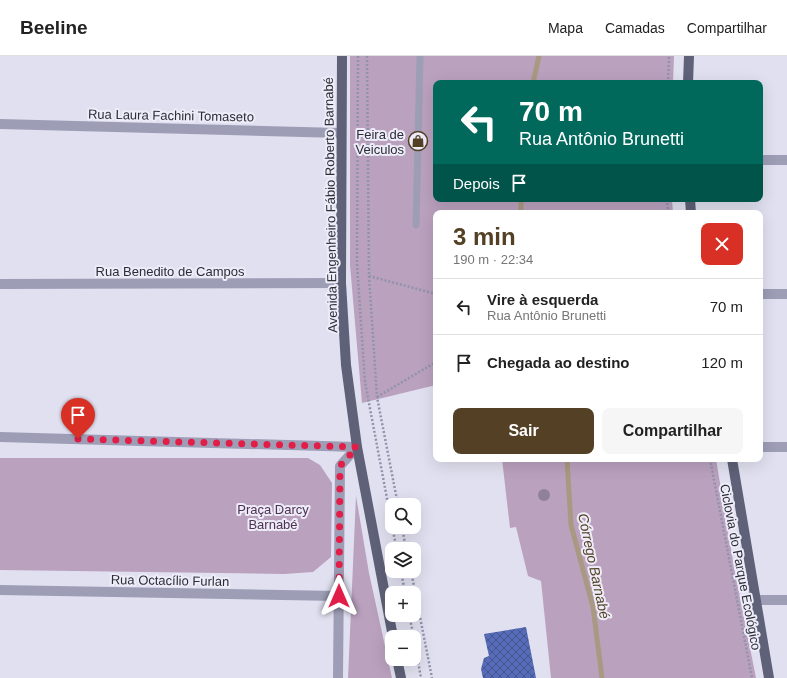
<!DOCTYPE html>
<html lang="pt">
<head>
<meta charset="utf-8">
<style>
	body { margin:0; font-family:Helvetica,sans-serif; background:#f6f6f6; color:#222; height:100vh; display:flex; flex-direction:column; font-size:15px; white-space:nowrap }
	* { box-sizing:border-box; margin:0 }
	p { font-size:13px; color:#767676 }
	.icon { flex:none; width:22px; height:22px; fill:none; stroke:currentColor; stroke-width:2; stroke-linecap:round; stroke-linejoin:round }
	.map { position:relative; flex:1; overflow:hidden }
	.details { position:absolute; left:433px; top:154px; width:330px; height:252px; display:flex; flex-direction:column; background:#fff; border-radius:8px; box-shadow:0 4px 16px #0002 }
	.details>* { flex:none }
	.guide { position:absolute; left:433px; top:24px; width:330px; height:122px; border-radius:8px; box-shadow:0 4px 16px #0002; background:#00695c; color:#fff; overflow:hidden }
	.fabs { position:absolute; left:385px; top:442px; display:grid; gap:8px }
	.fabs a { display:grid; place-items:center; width:36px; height:36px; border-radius:8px; background:#fff; box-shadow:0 4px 16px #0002; font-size:20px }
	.pin { position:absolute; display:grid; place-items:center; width:34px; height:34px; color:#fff; margin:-41px -17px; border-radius:50% 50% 50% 0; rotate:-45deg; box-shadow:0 0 4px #0007 }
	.pin .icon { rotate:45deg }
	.me { position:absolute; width:44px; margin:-22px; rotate:0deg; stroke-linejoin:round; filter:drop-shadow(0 0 3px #0008) }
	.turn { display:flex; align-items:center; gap:14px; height:84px; padding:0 20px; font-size:18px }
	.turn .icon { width:52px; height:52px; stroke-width:2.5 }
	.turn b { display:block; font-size:28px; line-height:34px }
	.then { display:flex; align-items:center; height:38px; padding:0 20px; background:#0003; gap:8px; font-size:15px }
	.round { display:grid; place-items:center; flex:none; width:42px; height:42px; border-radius:8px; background:#f6f6f6 }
	.overview { display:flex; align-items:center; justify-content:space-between; height:68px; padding:0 20px }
	h1 { font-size:24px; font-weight:800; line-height:30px; color:#544125 }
	.primary-button { display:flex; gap:8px; margin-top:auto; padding:8px 20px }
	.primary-button a { flex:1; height:46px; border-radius:8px; background:#544125; color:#fff; font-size:16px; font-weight:800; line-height:46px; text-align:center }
	.primary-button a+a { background:#f6f6f6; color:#222 }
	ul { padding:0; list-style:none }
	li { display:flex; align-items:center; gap:12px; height:56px; padding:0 20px; border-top:1px solid #e0e0e0 }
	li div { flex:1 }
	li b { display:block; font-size:15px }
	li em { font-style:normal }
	header { display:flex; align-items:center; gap:24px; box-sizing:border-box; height:56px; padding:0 20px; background:#fff; border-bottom:1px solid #e0e0e0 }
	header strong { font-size:19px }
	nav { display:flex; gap:22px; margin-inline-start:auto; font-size:14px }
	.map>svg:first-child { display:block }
	.park { fill:#baa1be }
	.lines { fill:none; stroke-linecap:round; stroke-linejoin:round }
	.stream { stroke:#aa9982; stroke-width:5 }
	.building { fill:url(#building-cross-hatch) }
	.path { stroke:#9192ac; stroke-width:2.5; stroke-dasharray:2 2; stroke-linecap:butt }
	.lane { stroke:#9d9eb6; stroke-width:7 }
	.street { stroke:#9d9eb6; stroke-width:10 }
	.primary { stroke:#5e6177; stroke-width:10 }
	.tree { fill:#918099 }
	.route { stroke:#e11d48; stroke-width:7; stroke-dasharray:0 12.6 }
	.labels { text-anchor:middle; stroke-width:4; stroke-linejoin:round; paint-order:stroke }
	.street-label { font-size:13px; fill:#2b2d37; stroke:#edecf8 }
	.poi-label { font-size:13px; fill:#2b2d37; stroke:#edecf8; text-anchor:end }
	.park-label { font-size:13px; fill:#4f3152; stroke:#edecf8 }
	.water-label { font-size:14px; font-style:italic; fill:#544125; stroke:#edecf8 }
</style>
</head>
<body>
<header>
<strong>Beeline</strong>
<nav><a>Mapa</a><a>Camadas</a><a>Compartilhar</a></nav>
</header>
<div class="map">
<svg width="787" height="622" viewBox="0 0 787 622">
	<defs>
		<pattern id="building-cross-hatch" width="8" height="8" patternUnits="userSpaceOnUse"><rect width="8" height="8" fill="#566cb8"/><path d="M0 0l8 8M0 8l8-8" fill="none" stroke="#44548e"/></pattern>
	</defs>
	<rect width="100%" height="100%" fill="#e1e0f0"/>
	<!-- park -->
	<path class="park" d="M350,0H674L673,27H436V143H672L673,157H436V329L362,347L350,209Z
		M0,402H308L320,409L332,427L331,501L313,516L284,518L0,514Z
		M502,403H716L734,511L756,622H551L541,525L528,520L516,471L510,472Z
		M356,440L369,517L392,622H348Z"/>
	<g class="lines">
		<!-- stream -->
		<path class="stream" d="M533,27L539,0
			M521,157V143
			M567,403L571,469L593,551L602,622"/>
	</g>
	<!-- building -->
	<path class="building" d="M526,571L536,622H483L481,613L484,602L489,600L484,578Z"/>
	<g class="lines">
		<!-- path -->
		<path class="path" d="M358,0L357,208L365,326L392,469
			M367,0L369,220L377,341L398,449
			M668,27L669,0
			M667,143L668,157
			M369,220L436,238
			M377,341L436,306
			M710,403L752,622
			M392,471L397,493
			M402,471L406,493
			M401,515L405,537
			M411,515L432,622
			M409,559L414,581
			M414,583L421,622"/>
		<!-- lane -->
		<path class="lane" d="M416,169L420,0"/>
		<!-- street -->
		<path class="street" d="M0,68L341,77
			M760,104H787
			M0,228L341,227
			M760,238H787
			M0,381L357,391
			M760,391H787
			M0,534L339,540
			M755,544H787
			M338,622L340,410L357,391"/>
		<!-- primary -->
		<path class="primary" d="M342,0L341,227L346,309L357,391L393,581
			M688,27L689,0
			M690,143L691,157
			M732,403L769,622
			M397,603L401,622"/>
	</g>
	<!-- trees -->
	<circle class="tree" cx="544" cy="439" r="6"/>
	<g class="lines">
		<!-- route -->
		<path class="route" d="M78,383L357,391L340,410L339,540"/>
	</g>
	<!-- icons -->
	<defs>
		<g id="shop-ring" transform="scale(1)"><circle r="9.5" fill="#edecf8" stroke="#544125" stroke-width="1.5"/><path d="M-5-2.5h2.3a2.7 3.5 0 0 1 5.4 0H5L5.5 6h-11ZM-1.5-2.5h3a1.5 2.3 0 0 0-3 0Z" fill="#544125"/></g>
	</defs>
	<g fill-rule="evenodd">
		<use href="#shop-ring" x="418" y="85"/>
	</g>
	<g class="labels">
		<!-- street labels -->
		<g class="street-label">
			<text transform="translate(171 59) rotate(1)" y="5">Rua Laura Fachini Tomaseto</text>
			<text transform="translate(330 149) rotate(-91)" y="5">Avenida Engenheiro Fábio Roberto Barnabé</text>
			<text x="170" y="220">Rua Benedito de Campos</text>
			<text transform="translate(741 511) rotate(79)" y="5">Ciclovia do Parque Ecológico</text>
			<text transform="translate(170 524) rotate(1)" y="5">Rua Octacílio Furlan</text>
		</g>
		<!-- poi labels -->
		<g class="poi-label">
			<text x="404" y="83">Feira de<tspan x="404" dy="15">Veiculos</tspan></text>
		</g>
		<!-- park labels -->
		<g class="park-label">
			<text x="273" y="458">Praça Darcy<tspan x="273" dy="15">Barnabé</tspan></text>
		</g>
		<!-- water labels -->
		<g class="water-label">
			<text transform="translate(594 510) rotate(78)" y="5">Córrego Barnabé</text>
		</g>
	</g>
</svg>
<div class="fabs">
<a><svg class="icon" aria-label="search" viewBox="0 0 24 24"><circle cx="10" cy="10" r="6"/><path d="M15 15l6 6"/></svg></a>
<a><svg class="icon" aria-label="layers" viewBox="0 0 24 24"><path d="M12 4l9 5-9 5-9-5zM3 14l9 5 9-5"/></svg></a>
<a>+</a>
<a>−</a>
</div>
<div class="pin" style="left:78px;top:383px;background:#d93025"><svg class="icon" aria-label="arrive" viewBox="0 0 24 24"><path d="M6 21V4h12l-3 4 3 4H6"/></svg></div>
<svg class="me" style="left:339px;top:540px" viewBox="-20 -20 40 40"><path d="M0-17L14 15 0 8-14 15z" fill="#e11d48" stroke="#fff" stroke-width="4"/></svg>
<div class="guide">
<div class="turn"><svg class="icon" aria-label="left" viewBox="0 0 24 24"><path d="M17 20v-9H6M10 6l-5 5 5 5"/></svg><div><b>70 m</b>Rua Antônio Brunetti</div></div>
<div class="then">Depois<svg class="icon" aria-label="arrive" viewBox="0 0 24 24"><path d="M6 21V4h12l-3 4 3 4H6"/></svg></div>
</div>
<section class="details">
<div class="overview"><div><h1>3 min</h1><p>190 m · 22:34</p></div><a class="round" style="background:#d93025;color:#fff"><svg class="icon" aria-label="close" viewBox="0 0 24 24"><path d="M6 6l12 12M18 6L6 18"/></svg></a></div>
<ul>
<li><svg class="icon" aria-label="left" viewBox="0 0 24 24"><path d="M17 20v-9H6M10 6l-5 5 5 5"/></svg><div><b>Vire à esquerda</b><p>Rua Antônio Brunetti</p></div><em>70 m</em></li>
<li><svg class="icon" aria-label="arrive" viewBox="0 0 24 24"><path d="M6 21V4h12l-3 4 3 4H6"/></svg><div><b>Chegada ao destino</b></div><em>120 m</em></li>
</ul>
<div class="primary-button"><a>Sair</a><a>Compartilhar</a></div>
</section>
</div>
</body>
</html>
